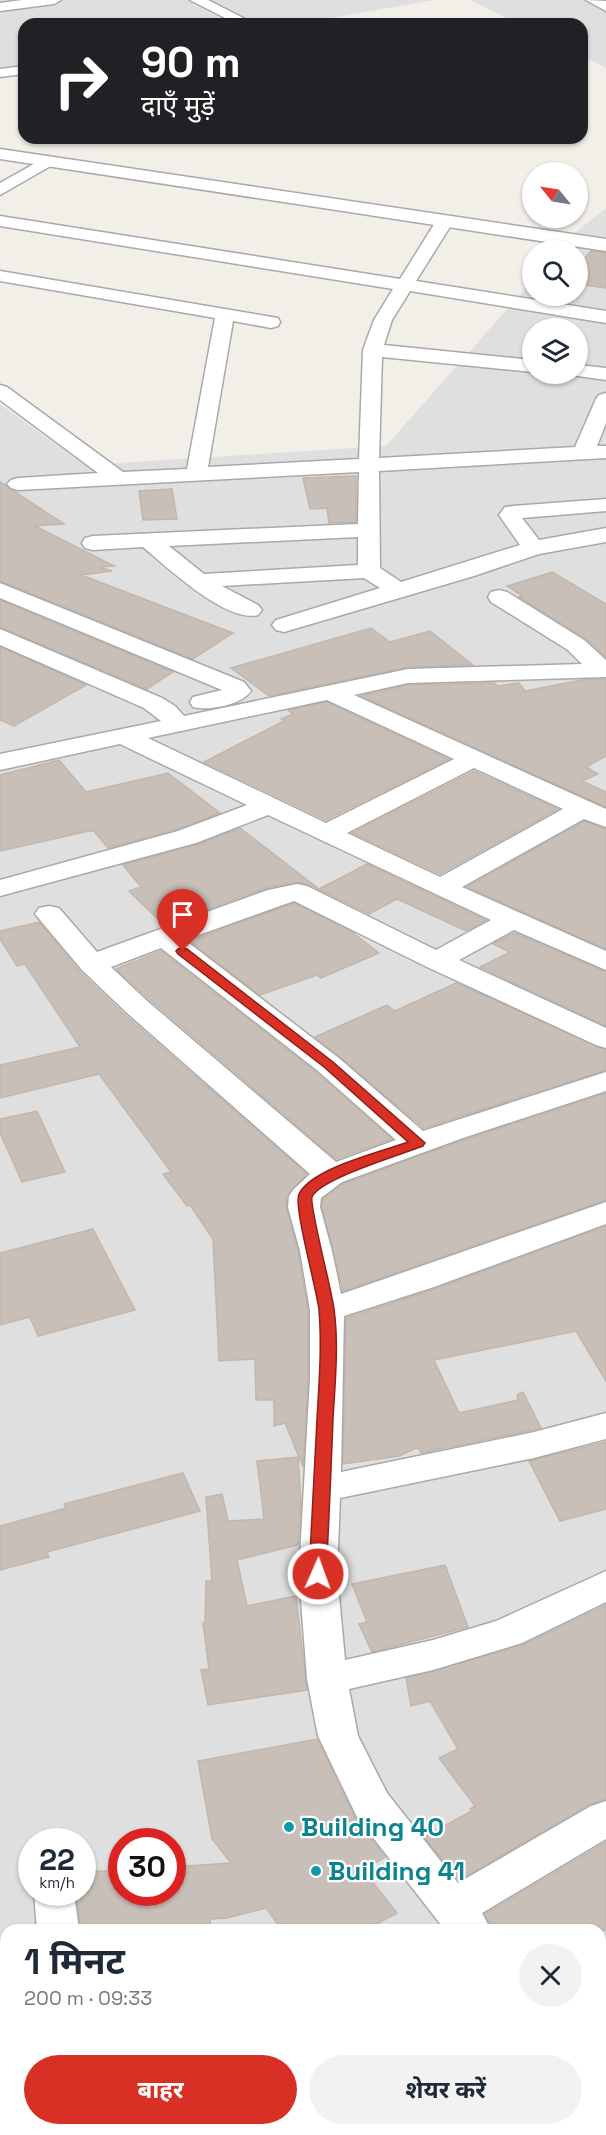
<!DOCTYPE html>
<html lang="hi">
<head>
<meta charset="utf-8">
<style>
	body { margin:0; font-family:"Space Grotesk","Noto Sans Devanagari",sans-serif; background:#f2f2f3; color:#1f2937; height:100vh; display:flex; flex-direction:column; font-size:22px; white-space:nowrap }
	* { box-sizing:border-box; margin:0 }
	p { font-size:20px; color:#747a83 }
	.icon { flex:none; width:33px; height:33px; fill:none; stroke:currentColor; stroke-width:2; stroke-linecap:round; stroke-linejoin:round }
	.map { position:relative; flex:1; overflow:hidden }
	.panel { position:absolute; left:0px; top:1924px; width:606px; height:212px; display:flex; flex-direction:column; background:#fff; border-radius:18px 18px 0 0; box-shadow:0 2px 4px #0004 }
	.panel>* { flex:none }
	.guide { position:absolute; left:18px; top:18px; width:570px; height:126px; border-radius:18px; box-shadow:0 2px 4px #0004; background:#202124; color:#fff; overflow:hidden }
	.needle { width:39px; rotate:300deg }
	.fabs { position:absolute; left:522px; top:162px; display:grid; gap:12px }
	.fabs a { display:grid; place-items:center; width:66px; height:66px; border-radius:50%; background:#fff; box-shadow:0 2px 4px #0004; font-size:30px }
	.speed { position:absolute; left:18px; top:1828px; display:flex; gap:12px; font-size:30px; font-weight:700; text-align:center }
	.speed>* { display:grid; place-content:center; width:78px; height:78px; border-radius:50%; background:#fff; box-shadow:0 2px 4px #0004; line-height:1 }
	.speed small { font-size:15px; font-weight:400 }
	.speed .limit { border:9px solid #d22; background:#fff; color:#111 }
	.pin { position:absolute; display:grid; place-items:center; width:51px; height:51px; color:#fff; margin:-62px -26px; border-radius:50% 50% 50% 0; rotate:-45deg; box-shadow:0 0 6px #0007 }
	.pin .icon { rotate:45deg }
	.me { position:absolute; width:66px; margin:-33px; rotate:2deg; stroke-linejoin:round; filter:drop-shadow(0 0 4px #0008) }
	.turn { display:flex; align-items:center; gap:21px; height:126px; padding:0 24px; font-size:27px }
	.turn .icon { width:78px; height:78px; stroke-width:2.5 }
	.turn b { display:block; font-size:42px; line-height:51px }
	.round { display:grid; place-items:center; flex:none; width:63px; height:63px; border-radius:32px; background:#f2f2f3 }
	.head { display:flex; align-items:center; justify-content:space-between; height:102px; padding:0 24px }
	h1 { font-size:36px; font-weight:700; line-height:45px }
	.button { display:flex; gap:12px; margin-top:auto; padding:12px 24px }
	.button a { flex:1; height:69px; border-radius:36px; background:#d93025; color:#fff; font-size:24px; font-weight:700; line-height:69px; text-align:center }
	.button a+a { background:#f2f2f3; color:#1f2937 }
	.map>svg:first-child { display:block }
	.residential { fill:#e0dfdf; fill-rule:evenodd }
	.building { fill:#c7bfb8; stroke:#c4b6ab; stroke-width:1.5 }
	.lines { fill:none; stroke-linecap:round; stroke-linejoin:round }
	.minor-casing { stroke:#a9a9a9; stroke-width:3 }
	.tertiary-casing { stroke:#a9a9a9; stroke-width:3 }
	.minor { fill:#fff; fill-rule:evenodd }
	.tertiary { fill:#fff; fill-rule:evenodd }
	.route { fill:#d93025; stroke:#8d1f18; stroke-width:1.5 }
	.culture-dot { fill:#0f9aa8; stroke:#fff; stroke-width:2 }
	.labels { text-anchor:middle; stroke-width:4.5; stroke-linejoin:round; paint-order:stroke }
	.near-culture-label { font-size:26px; font-weight:bold; fill:#0d838f; stroke:#fff; text-anchor:start }
</style>
</head>
<body>
<div class="map">
<svg width="606" height="2135" viewBox="0 0 606 2135">
	<rect width="100%" height="100%" fill="#f2efe9"/>
	<!-- residential -->
	<path class="residential" d="M0,0H434L296,24H24V71L0,76Z
		M470,0H606V68L582,56V24H518Z
		M606,208V2135H0V404L85,465L386,446L532,281V296H578V250H560L575,233ZM532,328H578V374H532ZM32,1842H82V1893H32ZM122,1842H172V1893H122ZM6,1930H600V2130H6Z"/>
	<!-- building -->
	<path class="building" d="M591,251L606,253V288L578,284V267Z
		M356,476V522L329,523L327,508L310,509L303,478Z
		M0,482L64,524L35,526L114,566L99,567L112,571L81,575L233,633L193,659L0,581Z
		M172,489L177,519L143,520L139,491Z
		M552,572L606,604V657L585,638L519,597L522,596L507,586Z
		M0,600L173,672L147,689L0,627Z
		M371,628L390,642L430,631L473,665L408,667L269,696L231,668Z
		M0,647L86,685L14,726L0,720Z
		M606,679V756L586,767L598,774L582,781L606,792V807L361,696L408,685L494,683L498,686L519,683L525,691L582,680Z
		M327,702L449,759L326,820L204,762L284,721L281,719L293,714L288,710Z
		M59,760L86,792L168,773L220,813L177,829L108,848L94,831H89L0,851V775Z
		M474,771L558,809L440,874L352,833Z
		M584,821L606,829V949L467,887Z
		M240,828L319,889L367,864L486,920L466,931L397,899L369,914L308,884L297,882L267,888L164,925L129,891L141,887L123,865L197,845Z
		M294,903L353,933L379,953L321,978L317,975L260,995L190,941Z
		M39,922L80,972L124,1014L307,1174L287,1195L286,1207L298,1251L308,1310V1378L303,1467L285,1423L274,1426V1400H256L255,1359L219,1361L213,1239L190,1205L187,1206L163,1174L171,1172L99,1074L0,1098V1065L80,1047L25,964L17,966L0,939V931Z
		M514,933L606,972V1026L480,967L510,952L493,944Z
		M161,951L317,1073L392,1139L336,1159L148,998L116,969Z
		M456,983L606,1050V1070L424,1128L315,1037L387,1005L395,1011Z
		M606,1093V1200L343,1291L322,1207L323,1199L343,1184L464,1140Z
		M37,1111L65,1172L22,1182L0,1133V1119Z
		M606,1226V1381L576,1331L434,1360L459,1413L518,1400L517,1395L523,1392L541,1428L421,1453L418,1447L399,1456L343,1464L346,1318L435,1289Z
		M93,1229L135,1310L38,1336L30,1317L0,1325V1253Z
		M606,1442V1509L560,1521L529,1461Z
		M298,1457L301,1505L298,1545L237,1560L247,1606L296,1596L307,1690L208,1705L201,1670L209,1669L203,1623H205L206,1581H212L206,1497L222,1494L228,1521L264,1519L257,1461Z
		M183,1473L200,1511L47,1552L49,1557L0,1570V1526L66,1508L64,1504Z
		M445,1565L468,1627L372,1652L359,1624L367,1622L352,1584Z
		M606,1605V1799L590,1804L459,1880L424,1837L472,1811L470,1809L475,1806L439,1758L458,1749L430,1701L411,1706L406,1678L523,1645Z
		M317,1739L355,1818L385,1857L363,1870L397,1913L366,1930H282L266,1908L227,1918L210,1919L211,1930H81L76,1893H82V1872L122,1870V1893H172V1867L231,1863L212,1839L198,1761Z
		M606,1842V1930H493L485,1914Z"/>
	<g class="lines">
		<!-- minor casing -->
		<g class="minor-casing">
			<path id="minor" d="M22,0H61L54,4L0,11V3Z
				M190,0H208L255,24H237Z
				M586,0L606,1V11Z
				M24,66V74L0,77V69Z
				M48,156L56,161L54,164L0,195V183Z
				M0,216L400,279L438,218H450L453,222L416,281L606,311V323L410,291L392,320L384,345L532,360V372L382,357L379,458L575,447L596,399L599,395L606,393V423L597,446H606V458L379,471L380,568L401,582L520,545L499,515L505,507L513,506L606,499V511L522,518L539,540L606,528V542L539,554L474,576L284,632L276,630L272,625L276,620L380,588L364,578L222,586L258,605L262,610L258,615C226,623 167,567 143,547L93,550L85,548L82,543L85,538L93,536L358,524L359,472L18,490L11,488L7,484L11,480L18,478L98,473L0,400V385L7,387L123,472L187,469L215,318L0,281V271L278,318L280,322L278,326L271,328L233,321L208,467L359,459L363,350L374,320L393,289L0,226ZM358,537V565L204,574L169,546Z
				M578,365L606,368V380L571,375L570,374H578Z
				M0,583L244,682L251,691C241,705 210,711 193,707L190,702L193,697L222,690L0,598Z
				M499,590L507,592L584,640L606,660V677L408,683L354,695L606,809V827L584,819L462,887L606,951V970L514,930L459,960L606,1028V1048L596,1045L427,967L294,901L185,940L340,1059L423,1131L606,1072V1091L463,1138L342,1182L321,1198L320,1207L332,1251L341,1294L606,1202V1224L434,1287L344,1316L341,1472L534,1432L606,1413V1439L534,1458L340,1498L337,1574L345,1660L433,1640L496,1621L606,1571V1602L522,1643L433,1670L349,1689L358,1736L387,1793L458,1883L591,1806L606,1801V1839L482,1913L491,1930H445L357,1817L318,1736L307,1679L299,1574L310,1378V1310L300,1251L288,1207L289,1196L294,1189L310,1174L126,1012L82,970L35,914L39,908L49,906L59,908L97,952L268,890L297,884L307,886L436,950L491,920L268,815L196,843L0,896V880L178,831L247,805L120,744L0,770V754L161,721L144,708L0,645V629L162,698L175,706L184,716L408,669L582,664L568,650L491,602L488,597L491,592ZM327,700L454,759L326,823L148,738ZM474,768L563,809L440,877L347,833ZM161,948L318,1071L396,1140L336,1162L146,1000L111,967Z
				M34,1893H74L79,1930H37Z
				M600,2070L606,2073V2118L600,2116Z
				M64,2130H110V2135H64Z
				M230,2130H276L277,2135H231Z"/>
		</g>
		<!-- tertiary casing -->
		<g class="tertiary-casing">
			<path id="tertiary" d="M0,149L606,239V251L0,159Z"/>
		</g>
		<!-- minor -->
		<use href="#minor" class="minor"/>
		<!-- tertiary -->
		<use href="#tertiary" class="tertiary"/>
	</g>
	<!-- route -->
	<path class="route" d="M183,948L187,949L333,1062L425,1143L423,1146C403,1154 319,1179 312,1197C309,1205 332,1291 334,1309C339,1345 335,1383 333,1419C331,1471 329,1523 326,1574L324,1579L318,1581L311,1579L309,1574C312,1523 314,1471 317,1419C319,1384 322,1346 319,1310C317,1290 293,1205 299,1194C312,1168 381,1152 408,1142L324,1067L178,954L176,951L178,949Z"/>
	<!-- markers -->
	<g class="culture-dot">
		<circle cx="289" cy="1827" r="6"/>
		<circle cx="316" cy="1871" r="6"/>
	</g>
	<g class="labels">
		<!-- near-culture labels -->
		<g class="near-culture-label">
			<text x="301" y="1836">Building 40</text>
			<text x="328" y="1880">Building 41</text>
		</g>
	</g>
</svg>
<div class="fabs">
<a><svg class="needle" viewBox="-14 -14 28 28"><path d="M0-13l5 13h-10z" fill="#e53935"/><path d="M0 13l5-13h-10z" fill="#747a83"/></svg></a>
<a><svg class="icon" aria-label="search" viewBox="0 0 24 24"><circle cx="10" cy="10" r="6"/><path d="M15 15l6 6"/></svg></a>
<a><svg class="icon" aria-label="layers" viewBox="0 0 24 24"><path d="M12 4l9 5-9 5-9-5zM3 14l9 5 9-5"/></svg></a>
</div>
<div class="speed"><div>22<small>km/h</small></div><div class="limit">30</div></div>
<div class="pin" style="left:183px;top:951px;background:#d93025"><svg class="icon" aria-label="arrive" viewBox="0 0 24 24"><path d="M6 21V4h12l-3 4 3 4H6"/></svg></div>
<svg class="me" style="left:318px;top:1574px" viewBox="-20 -20 40 40"><circle r="17" fill="#d93025" stroke="#fff" stroke-width="3"/><path d="M0-11L8 9 0 5-8 9z" fill="#fff"/></svg>
<div class="guide">
<div class="turn"><svg class="icon" aria-label="right" viewBox="0 0 24 24"><path d="M7 20v-9h11M14 6l5 5-5 5"/></svg><div><b>90 m</b>दाएँ मुड़ें</div></div>
</div>
<section class="panel">
<div class="head"><div><h1>1 मिनट</h1><p>200 m · 09:33</p></div><a class="round"><svg class="icon" aria-label="close" viewBox="0 0 24 24"><path d="M6 6l12 12M18 6L6 18"/></svg></a></div>
<div class="button"><a>बाहर</a><a>शेयर करें</a></div>
</section>
</div>
</body>
</html>
